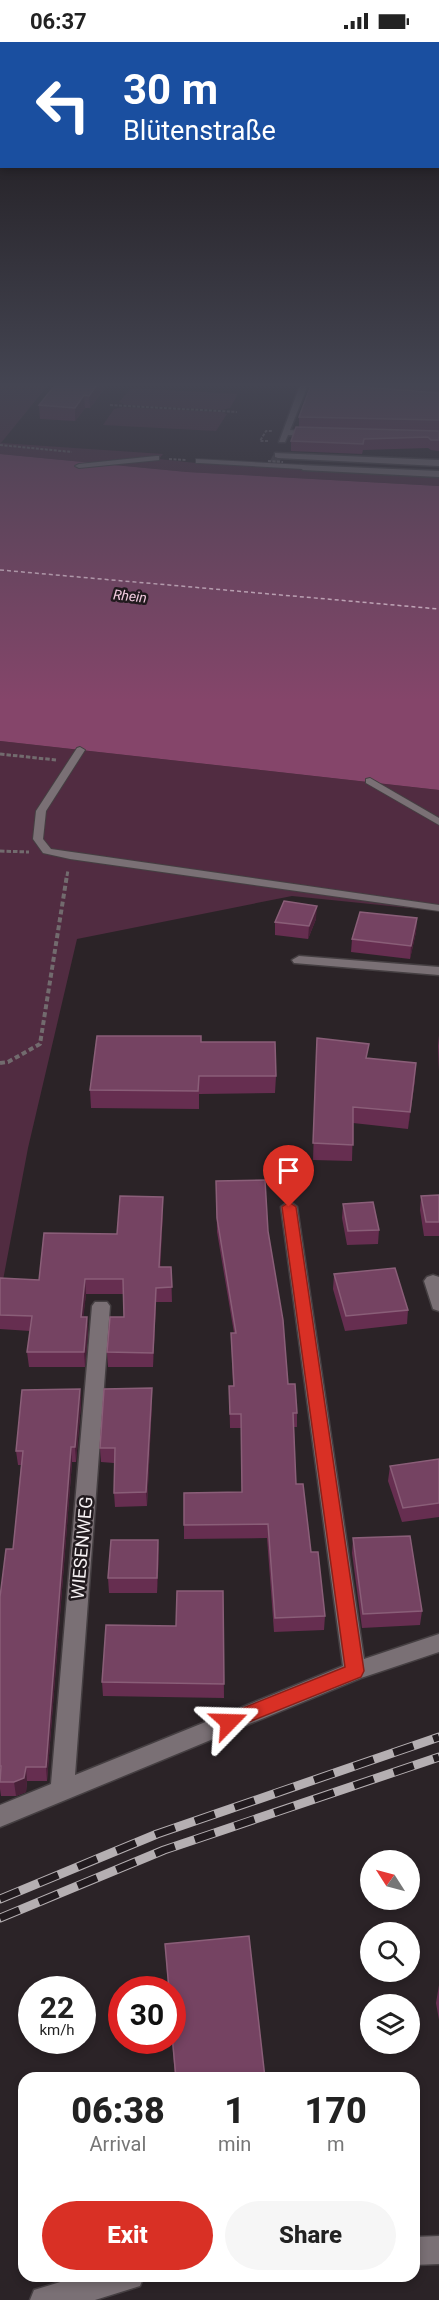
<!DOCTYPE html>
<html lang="en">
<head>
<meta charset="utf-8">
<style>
	body { margin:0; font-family:Roboto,sans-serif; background:#f6f6f6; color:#222; height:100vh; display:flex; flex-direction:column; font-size:22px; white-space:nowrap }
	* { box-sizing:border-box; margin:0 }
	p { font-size:20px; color:#767676 }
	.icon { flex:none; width:33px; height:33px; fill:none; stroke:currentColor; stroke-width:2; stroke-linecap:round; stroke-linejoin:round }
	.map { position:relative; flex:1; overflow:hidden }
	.sheet { position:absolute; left:18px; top:2030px; width:402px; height:210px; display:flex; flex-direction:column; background:#fff; border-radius:18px; box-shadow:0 3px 9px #0003 }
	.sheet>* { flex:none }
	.guide { position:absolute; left:0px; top:0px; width:440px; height:126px; box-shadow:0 3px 9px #0003; background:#1a4fa0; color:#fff; overflow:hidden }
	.needle { width:39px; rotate:306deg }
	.tools { position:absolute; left:360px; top:1808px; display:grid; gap:12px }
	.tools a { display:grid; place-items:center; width:60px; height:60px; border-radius:50%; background:#fff; box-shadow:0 3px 9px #0003; font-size:30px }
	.speed { position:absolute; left:18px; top:1934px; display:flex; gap:12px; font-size:30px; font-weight:700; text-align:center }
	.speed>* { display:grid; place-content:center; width:78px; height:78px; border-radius:50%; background:#fff; box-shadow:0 3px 9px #0003; line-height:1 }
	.speed small { font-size:15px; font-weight:400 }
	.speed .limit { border:9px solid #d22; background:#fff; color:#111 }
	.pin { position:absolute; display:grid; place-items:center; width:51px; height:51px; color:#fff; margin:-62px -26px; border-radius:50% 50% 50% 0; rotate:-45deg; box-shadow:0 0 6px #0007 }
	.pin .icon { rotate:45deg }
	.me { position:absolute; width:66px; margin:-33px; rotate:68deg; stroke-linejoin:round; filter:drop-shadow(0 0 4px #0008) }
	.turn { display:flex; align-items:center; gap:21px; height:126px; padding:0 24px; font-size:27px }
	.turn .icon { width:78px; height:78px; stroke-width:2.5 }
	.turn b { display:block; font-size:42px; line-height:51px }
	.eta { display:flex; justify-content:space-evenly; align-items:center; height:102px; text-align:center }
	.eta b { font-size:36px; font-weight:800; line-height:42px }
	.cta { display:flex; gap:12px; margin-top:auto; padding:12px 24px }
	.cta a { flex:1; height:69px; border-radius:36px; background:#d93025; color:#fff; font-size:24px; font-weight:800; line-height:69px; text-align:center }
	.cta a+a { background:#f6f6f6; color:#222 }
	.status { display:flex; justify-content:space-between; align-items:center; height:42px; padding:0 30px; background:#fff; direction:ltr }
	.status svg { height:16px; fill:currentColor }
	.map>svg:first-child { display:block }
	.green { fill:#512c41 }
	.water { fill:#85456a }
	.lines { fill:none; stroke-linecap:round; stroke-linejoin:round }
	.ferry { stroke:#f3cce0; stroke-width:1.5; stroke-dasharray:4 3; stroke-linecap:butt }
	.minor-tunnel { stroke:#494246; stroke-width:9; stroke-dasharray:9 4.5; stroke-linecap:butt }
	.service-casing { stroke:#453f42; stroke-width:2 }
	.pedestrian-casing { stroke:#453f42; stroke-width:3 }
	.minor-casing { stroke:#453f42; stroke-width:3 }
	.tertiary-casing { stroke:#453f42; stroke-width:3 }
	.path-far2 { stroke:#726b6e; stroke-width:2; stroke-dasharray:3 1.5; stroke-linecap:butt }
	.path-far1 { stroke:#726b6e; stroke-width:3; stroke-dasharray:4.5 2; stroke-linecap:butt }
	.path { stroke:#726b6e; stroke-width:4; stroke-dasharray:5 3; stroke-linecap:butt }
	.service { fill:#7a7075; fill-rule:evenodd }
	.pedestrian { fill:#7a7075; fill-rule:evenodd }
	.minor { fill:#7a7075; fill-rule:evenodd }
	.tertiary { fill:#7a7075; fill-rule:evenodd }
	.rail-casing { stroke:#b5afb2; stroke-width:9 }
	.rail { stroke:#211a1e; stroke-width:7; stroke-dasharray:21; stroke-linecap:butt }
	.path-bridge { stroke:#726b6e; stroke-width:2; stroke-dasharray:3 1.5; stroke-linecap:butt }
	.wall { fill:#662e50 }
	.shaded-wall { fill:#482138 }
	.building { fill:#754362; stroke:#8a5e78; stroke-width:1.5 }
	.route { fill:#d93025; stroke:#8d1f18; stroke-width:1.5 }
	.labels { text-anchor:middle; stroke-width:5; stroke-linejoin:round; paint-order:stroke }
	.far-water-label { font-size:14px; font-style:italic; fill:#f3cce0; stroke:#211a1e }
	.near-street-label { font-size:18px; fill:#f6f1f3; stroke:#211a1e }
</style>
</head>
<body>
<div class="status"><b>06:37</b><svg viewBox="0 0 49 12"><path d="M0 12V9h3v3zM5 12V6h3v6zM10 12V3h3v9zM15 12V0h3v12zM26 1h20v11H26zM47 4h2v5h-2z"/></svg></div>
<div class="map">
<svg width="439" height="2258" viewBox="0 0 439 2258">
	<rect width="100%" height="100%" fill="#2b2327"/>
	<!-- green -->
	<path class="green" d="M0,343H48L1,401L163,412L159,417L196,421L439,434V444L187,430L0,412Z
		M131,346L238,352L230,366L222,368L125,363L119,360Z
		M123,365L221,370L227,372L216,389L103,383L114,367Z
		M0,699L439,748V869L292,854L77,897L28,1106L0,1254Z"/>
	<!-- water -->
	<path class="water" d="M0,412L187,430L439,444V748L0,699Z"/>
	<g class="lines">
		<!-- ferry -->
		<path class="ferry" d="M0,528L439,567"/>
		<!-- minor-tunnel -->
		<path class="minor-tunnel" d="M274,421L277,415"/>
		<!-- service casing -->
		<g class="service-casing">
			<path id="service" d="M156,414H159V418L79,426L75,424L79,422Z
				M196,417L303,423L307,425L303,427L199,421H196Z
				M80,705L85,708L46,769L43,797L51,807L439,863V869L70,817L43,811L33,797L36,769L77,706Z
				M370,736L439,776V783L366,741V737Z"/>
		</g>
		<!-- pedestrian casing -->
		<g class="pedestrian-casing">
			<path id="pedestrian" d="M300,423L439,429V435L303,428L299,425Z"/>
		</g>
		<!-- minor casing -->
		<g class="minor-casing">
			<path id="minor" d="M300,343H308L290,388L319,391L315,394L288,393L285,400H279Z
				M275,411L439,418V424L278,416L275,415Z
				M299,914L439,925V933L294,921L292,918Z
				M289,1159L297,1165L364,1617L439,1592V1610L361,1636L0,1785V1763L51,1742L92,1264L95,1260H107L110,1264L75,1733L343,1624L281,1165Z
				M433,1233L439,1235V1269L433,1267L424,1239L427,1235Z
				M439,2194V2222L414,2223V2195Z
				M80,2234H144L140,2244L95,2258H30L34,2248Z"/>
		</g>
		<!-- tertiary casing -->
		<g class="tertiary-casing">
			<path id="tertiary" d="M300,343H316L336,349L332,351Z"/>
		</g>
		<!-- path-far2 -->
		<path class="path-far2" d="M110,363L237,370
			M268,399H260L266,389H272
			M0,403L72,410
			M169,417L186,418"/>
		<!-- path-far1 -->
		<path class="path-far1" d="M0,712L56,718
			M0,809L29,810
			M67,834L68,828"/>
		<!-- path -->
		<path class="path" d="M0,1021L8,1020L40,1002L67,833"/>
		<!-- service -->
		<use href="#service" class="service"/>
		<!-- pedestrian -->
		<use href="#pedestrian" class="pedestrian"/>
		<!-- minor -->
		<use href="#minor" class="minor"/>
		<!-- tertiary -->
		<use href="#tertiary" class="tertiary"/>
		<!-- rail casing -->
		<g class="rail-casing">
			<path id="rail" d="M0,1857L157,1792L439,1695
				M0,1876L164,1808L439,1715"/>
		</g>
		<!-- rail -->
		<use href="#rail" class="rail"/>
		<!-- path-bridge -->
		<path class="path-bridge" d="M268,419L283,420"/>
	</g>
	<!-- wall -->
	<path class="wall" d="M55,343H107L90,366H85L75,379L40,377L39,363Z
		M311,343H439V409L431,408L428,406L363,408L362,412L291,409V399L299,385V375Z
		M417,876L416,890L410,917L351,910L352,897Z
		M316,877L308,897L275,893V880Z
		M439,993V1030L438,1004Z
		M317,996L368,1017L415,1038L408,1087L353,1081L352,1119L313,1118Z
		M201,1000L276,1034L275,1051L199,1052V1067L91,1066L90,1048Z
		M216,1139L268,1189L288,1342L297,1371V1385H294L296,1442L325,1574L324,1588L274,1590L267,1496L184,1497V1483L242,1450L241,1386H230L229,1344H233L231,1291H234L217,1190Z
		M439,1153V1194H424L420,1168L421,1154Z
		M163,1155V1169L160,1225H171L172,1260H156L153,1325H108L107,1310L124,1275L123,1252H86L83,1275H87L88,1290L85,1325H29L27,1310L30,1289L0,1287V1236L39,1238L117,1192Z
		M343,1162L379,1188L378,1202L347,1203L342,1176Z
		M334,1232L408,1268L407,1282L345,1289L333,1247Z
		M152,1346V1361L147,1464L115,1465L114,1451V1421L101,1420L100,1406Z
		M80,1347L81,1362L76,1420H72L47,1739H27L26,1750L16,1754H1L0,1747V1555L13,1507L21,1423H18L16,1409Z
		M439,1417V1475L402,1480L388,1439L390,1424Z
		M353,1496L422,1569L420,1583L362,1586L352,1511Z
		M158,1498L159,1513L157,1551H109L108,1536Z
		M223,1549L224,1656L103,1654L102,1640Z
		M165,1902L265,2036H175L172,1998V1947H168Z
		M439,1943V1978L436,1961Z"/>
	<!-- shaded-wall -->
	<path class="shaded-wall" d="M97,343H107L90,366L89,354Z
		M84,353L85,366L75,379V366Z
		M317,864L316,877L308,897L309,884Z
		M417,876L416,890L410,917L411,904Z
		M416,1021L415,1038L408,1087L410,1070Z
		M163,1155V1169L160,1239L159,1225Z
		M85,1237L86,1252L82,1290L81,1275Z
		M156,1246V1260L153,1325V1311Z
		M87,1275L88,1290L85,1325L84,1310Z
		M152,1346V1361L147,1464L146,1450Z
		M80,1347L81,1362L76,1420L75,1405Z
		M71,1405L72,1420L47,1739L46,1725Z
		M158,1498L159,1513L157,1551V1536Z
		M26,1725L27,1739L26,1750L16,1754L14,1740Z"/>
	<!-- building -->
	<path class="building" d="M55,343H97L89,354L84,353L75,366L39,363Z
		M311,343H337L439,351V378L299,375Z
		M296,385L439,389V398H431L428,395L364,397L363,402L291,399Z
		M284,859L317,864L309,884L275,880Z
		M360,870L417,876L411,904L352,897Z
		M97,994H201V1000H275L276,1034H199L198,1049L90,1048Z
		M317,996L369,1002L366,1016L416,1021L410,1070L353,1065V1103L313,1101Z
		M265,1138L268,1189L283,1278L288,1342H295L297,1371H293L296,1442H303L311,1510H318L325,1574L275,1576L268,1482L184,1483V1451L242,1450L241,1372H230L229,1344H234L231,1291H236L217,1176L216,1139Z
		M439,1153V1180H426L421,1154Z
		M120,1154L163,1155L159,1225H171L172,1245L156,1246L153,1311L107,1310L110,1275H124L123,1237H85L81,1275H87L84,1310H27L32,1274L0,1273V1236L39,1238L44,1191L117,1192Z
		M373,1160L379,1188L348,1189L343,1162Z
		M395,1226L408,1268L346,1274L334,1232Z
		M152,1346L146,1450L114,1451L115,1406H100L104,1347Z
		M80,1347L75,1405H71L46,1725H26L24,1736L14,1740H0L1,1724H0V1555L6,1507H13L23,1409H16L22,1348Z
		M439,1417V1461L403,1466L390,1424Z
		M410,1494L422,1569L363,1572L353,1496Z
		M111,1498H158L157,1536H108Z
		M177,1549H223L224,1642L102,1640L106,1583L176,1584Z
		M249,1894L265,2036H176L172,1993V1947H169L165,1902Z"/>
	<!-- sky -->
	<linearGradient id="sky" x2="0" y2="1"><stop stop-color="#181315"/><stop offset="0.52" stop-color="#444552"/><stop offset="1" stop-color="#444552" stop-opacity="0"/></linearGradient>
	<rect width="439" height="659" fill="url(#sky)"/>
	<!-- route -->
	<path class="route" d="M289,1160L296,1165L364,1629L361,1635L229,1688L223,1686L220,1680L223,1674L345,1625L282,1165Z"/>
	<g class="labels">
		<!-- far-water labels -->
		<g class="far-water-label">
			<text transform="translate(130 554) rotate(6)" y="5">Rhein</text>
		</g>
		<!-- near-street labels -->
		<g class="near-street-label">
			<text transform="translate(82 1506) rotate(-85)" y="6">WIESENWEG</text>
		</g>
	</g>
</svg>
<div class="tools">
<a><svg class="needle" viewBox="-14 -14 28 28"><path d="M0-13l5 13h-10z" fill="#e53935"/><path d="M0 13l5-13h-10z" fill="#767676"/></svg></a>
<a><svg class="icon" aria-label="search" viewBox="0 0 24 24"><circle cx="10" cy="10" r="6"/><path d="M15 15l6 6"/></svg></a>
<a><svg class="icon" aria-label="layers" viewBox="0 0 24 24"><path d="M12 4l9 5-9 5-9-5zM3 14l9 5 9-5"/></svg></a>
</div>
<div class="speed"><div>22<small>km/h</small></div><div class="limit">30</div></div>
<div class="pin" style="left:289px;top:1165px;background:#d93025"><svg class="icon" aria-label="arrive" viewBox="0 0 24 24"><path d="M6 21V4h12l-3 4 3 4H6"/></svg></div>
<svg class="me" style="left:229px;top:1680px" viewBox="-20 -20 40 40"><path d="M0-17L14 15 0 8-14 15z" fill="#d93025" stroke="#fff" stroke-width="4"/></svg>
<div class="guide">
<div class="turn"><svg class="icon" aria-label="left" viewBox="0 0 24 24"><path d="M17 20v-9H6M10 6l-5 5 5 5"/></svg><div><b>30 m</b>Blütenstraße</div></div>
</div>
<section class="sheet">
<div class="eta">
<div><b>06:38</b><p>Arrival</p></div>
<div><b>1</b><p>min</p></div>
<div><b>170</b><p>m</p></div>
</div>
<div class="cta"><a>Exit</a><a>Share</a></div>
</section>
</div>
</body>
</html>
